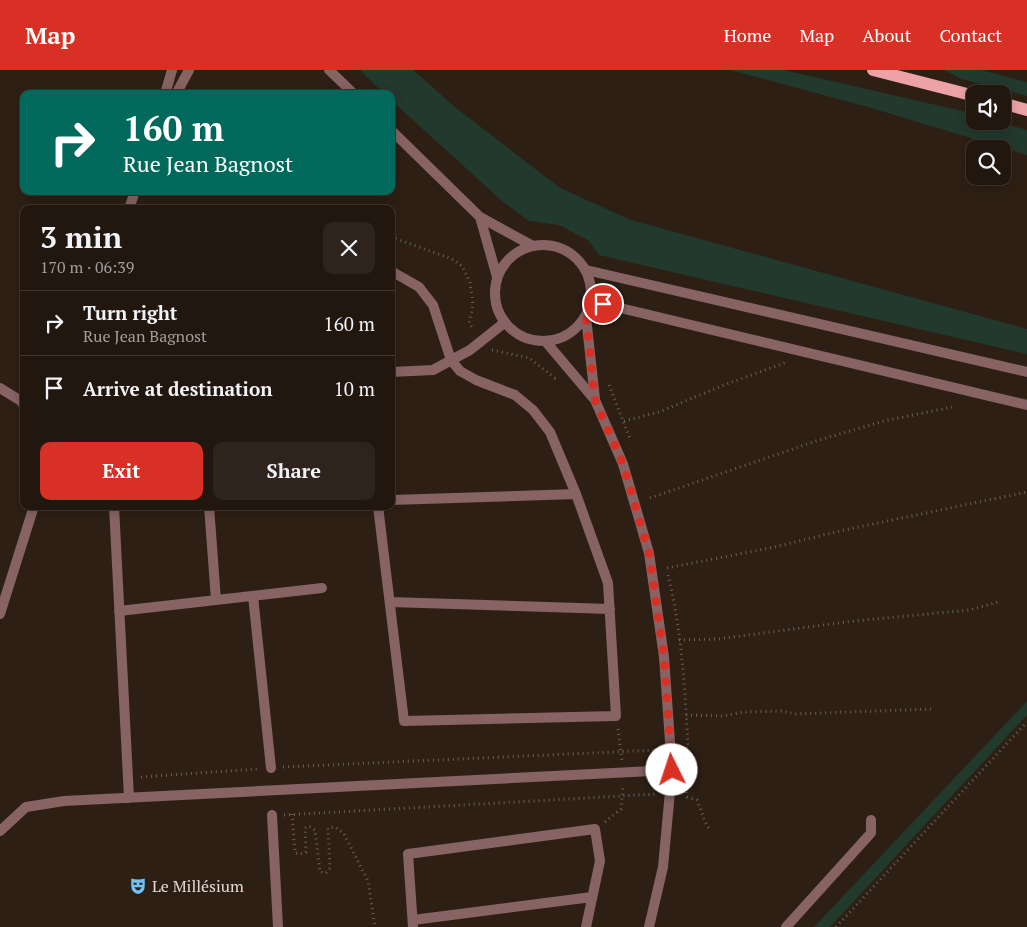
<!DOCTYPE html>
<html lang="en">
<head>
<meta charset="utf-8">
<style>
	body { margin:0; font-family:"PT Serif",serif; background:#2e241d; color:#f1f3f6; height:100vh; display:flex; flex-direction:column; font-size:19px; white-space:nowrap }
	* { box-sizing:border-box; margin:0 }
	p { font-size:16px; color:#a29f9e }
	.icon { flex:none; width:28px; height:28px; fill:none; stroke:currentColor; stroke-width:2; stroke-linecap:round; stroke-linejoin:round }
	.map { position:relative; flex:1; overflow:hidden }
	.sheet { position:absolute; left:20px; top:135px; width:375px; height:305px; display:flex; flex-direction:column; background:#22170f; border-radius:10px; box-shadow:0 2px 12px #0003,0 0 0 1px #3f362f }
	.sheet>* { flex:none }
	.top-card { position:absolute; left:20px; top:20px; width:375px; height:105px; border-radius:10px; box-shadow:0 2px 12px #0003,0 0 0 1px #3f362f; background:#00695c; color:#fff; overflow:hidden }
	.fabs { position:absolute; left:966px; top:15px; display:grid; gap:10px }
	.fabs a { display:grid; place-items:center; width:45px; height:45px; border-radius:10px; background:#22170f; box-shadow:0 2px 12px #0003,0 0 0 1px #3f362f; font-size:25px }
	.pin { position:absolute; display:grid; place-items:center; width:42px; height:42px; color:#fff; margin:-21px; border:2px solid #fff; border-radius:50%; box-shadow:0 1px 5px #0007 }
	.me { position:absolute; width:55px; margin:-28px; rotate:356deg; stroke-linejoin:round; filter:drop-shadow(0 0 4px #0008) }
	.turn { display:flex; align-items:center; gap:18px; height:105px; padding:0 20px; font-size:22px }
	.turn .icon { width:65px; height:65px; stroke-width:2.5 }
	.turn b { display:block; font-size:35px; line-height:42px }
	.round { display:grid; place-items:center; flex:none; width:52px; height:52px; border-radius:10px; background:#2e241d }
	.overview { display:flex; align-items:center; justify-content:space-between; height:85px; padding:0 20px }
	h1 { font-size:30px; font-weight:600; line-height:38px }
	.action { display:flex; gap:10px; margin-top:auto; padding:10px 20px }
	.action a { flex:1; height:58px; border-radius:10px; background:#d93025; color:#fff; font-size:20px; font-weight:600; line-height:58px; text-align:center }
	.action a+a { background:#2e241d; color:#f1f3f6 }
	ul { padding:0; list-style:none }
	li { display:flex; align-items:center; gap:15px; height:65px; padding:0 20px; border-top:1px solid #3f362f }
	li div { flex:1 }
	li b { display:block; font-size:19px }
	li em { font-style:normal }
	header { display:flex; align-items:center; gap:30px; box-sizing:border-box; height:70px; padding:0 25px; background:#d93025; color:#fff }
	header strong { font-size:24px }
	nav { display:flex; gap:28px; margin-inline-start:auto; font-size:18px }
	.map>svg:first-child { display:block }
	.green { fill:#22392e }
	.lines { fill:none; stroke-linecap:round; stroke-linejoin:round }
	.path { stroke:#6b5f55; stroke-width:3; stroke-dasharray:1 4; stroke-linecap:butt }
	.service { stroke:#876364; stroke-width:10 }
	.minor { stroke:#876364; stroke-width:10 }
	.tertiary { stroke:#876364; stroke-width:10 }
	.primary { stroke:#eda3a6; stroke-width:12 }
	.route { stroke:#d93025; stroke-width:9; stroke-dasharray:0 16.2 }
	.labels { text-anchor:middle; stroke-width:4; stroke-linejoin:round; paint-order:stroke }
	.poi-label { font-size:16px; fill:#e3dad2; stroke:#2d1f14; text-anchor:start }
</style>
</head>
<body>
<header>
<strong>Map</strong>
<nav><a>Home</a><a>Map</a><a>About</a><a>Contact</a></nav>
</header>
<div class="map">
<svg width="1027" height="857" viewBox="0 0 1027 857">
	<rect width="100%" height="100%" fill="#2d1f14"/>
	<!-- green -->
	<path class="green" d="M360,0H413L455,37L560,118L631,150L1027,259V284L599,185L588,170L559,155L529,151L502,131L391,30V24H384Z
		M730,0H784L958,40L975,45V51H996L1027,60V85L868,37Z
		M944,0H981L1027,12V26L962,9Z
		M1027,631V645L830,857H814Z"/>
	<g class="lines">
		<!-- path -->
		<path class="path" d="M391,167L452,189L462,196L470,212L473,235L469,253L474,260
			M492,280L529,288L555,308L557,307
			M609,315L630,369
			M624,351L659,342L724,315L787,292
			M650,428L816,371L884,351L952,337
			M667,498L775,477L844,460L1027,422
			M668,505C682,561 685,620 688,678H683
			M679,570L718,569L854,551L970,540L998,532
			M686,645L724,646L743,642L781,641L796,644L931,639
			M618,659L622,690
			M687,688L688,678
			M283,697L657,680
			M141,707L257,699
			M686,722L687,727L697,730C702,741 703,751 711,761
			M292,744L295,783L303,784L306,782L305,758L309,756L315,760L320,802L326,803L330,798L328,758L335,757L344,764L368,811L375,857
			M284,745L657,724
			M605,752L621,739L623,716
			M836,857L1027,652"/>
		<!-- service -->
		<path class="service" d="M586,200L1027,302
			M591,231L1027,335
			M391,302L433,300L470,280L504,253
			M0,318L21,331L24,336
			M391,430L576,424
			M114,436L129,728
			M209,436L216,530
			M378,436L404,651L616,646L608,513L576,424L550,362L533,340L515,325L476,310L460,301L451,290L433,235L419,217L391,201
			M253,526L271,698
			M390,532L610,539
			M119,541L322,518
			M272,745L278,857
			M0,761L26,737L64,731L672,700
			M413,850L592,827
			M413,857L408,784L595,759L600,791L586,857
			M786,857L871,763V750"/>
		<!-- minor -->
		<path class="minor" d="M329,0L354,24
			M391,60L480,147L531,175
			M480,147L497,207
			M495 223a48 48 0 1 1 96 0a48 48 0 1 1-96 0Z
			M586,247L595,329
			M546,272L595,330L623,394L649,483L664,587L672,700L663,797L649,857"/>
		<!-- tertiary -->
		<path class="tertiary" d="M165,24L172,0
			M176,24L189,0
			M129,139L135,121
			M0,544L34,436"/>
		<!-- primary -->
		<path class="primary" d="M873,0L975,26
			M1002,33L1027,40"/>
	</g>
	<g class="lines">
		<!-- route -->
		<path class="route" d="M603,234L591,231L586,247L595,330L623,394L649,483L664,587L672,700"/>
	</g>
	<!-- icons -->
	<defs>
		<g id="theatre-bare" transform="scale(1.35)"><path d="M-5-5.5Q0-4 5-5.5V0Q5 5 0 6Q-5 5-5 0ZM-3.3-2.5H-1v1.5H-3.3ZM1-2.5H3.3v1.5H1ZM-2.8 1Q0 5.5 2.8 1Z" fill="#6fc2f4" stroke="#2d1f14" stroke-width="2.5" paint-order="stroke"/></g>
	</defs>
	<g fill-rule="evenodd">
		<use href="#theatre-bare" x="138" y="816"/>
	</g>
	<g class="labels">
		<!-- poi labels -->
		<g class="poi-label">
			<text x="152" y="822">Le Millésium</text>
		</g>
	</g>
</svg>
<div class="fabs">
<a><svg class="icon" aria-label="sound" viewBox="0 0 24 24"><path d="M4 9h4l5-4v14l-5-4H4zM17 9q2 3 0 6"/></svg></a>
<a><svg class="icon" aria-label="search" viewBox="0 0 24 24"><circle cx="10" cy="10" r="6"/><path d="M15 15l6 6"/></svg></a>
</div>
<div class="pin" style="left:603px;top:234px;background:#d93025"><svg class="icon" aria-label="arrive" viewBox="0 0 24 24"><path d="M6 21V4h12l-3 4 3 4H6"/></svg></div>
<svg class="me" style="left:672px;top:700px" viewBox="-20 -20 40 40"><circle r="19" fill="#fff"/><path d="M0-13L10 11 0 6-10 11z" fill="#d93025"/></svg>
<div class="top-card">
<div class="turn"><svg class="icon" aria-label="right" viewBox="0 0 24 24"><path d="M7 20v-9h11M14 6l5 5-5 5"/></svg><div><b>160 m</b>Rue Jean Bagnost</div></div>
</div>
<section class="sheet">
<div class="overview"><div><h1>3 min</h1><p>170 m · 06:39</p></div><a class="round"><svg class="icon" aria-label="close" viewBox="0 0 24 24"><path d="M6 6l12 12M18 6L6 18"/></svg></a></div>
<ul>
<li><svg class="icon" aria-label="right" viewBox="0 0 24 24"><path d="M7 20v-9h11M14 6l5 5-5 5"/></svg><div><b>Turn right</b><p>Rue Jean Bagnost</p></div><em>160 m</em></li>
<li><svg class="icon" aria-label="arrive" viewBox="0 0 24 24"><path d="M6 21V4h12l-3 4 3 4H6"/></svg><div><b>Arrive at destination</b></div><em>10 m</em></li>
</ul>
<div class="action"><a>Exit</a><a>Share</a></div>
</section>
</div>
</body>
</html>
